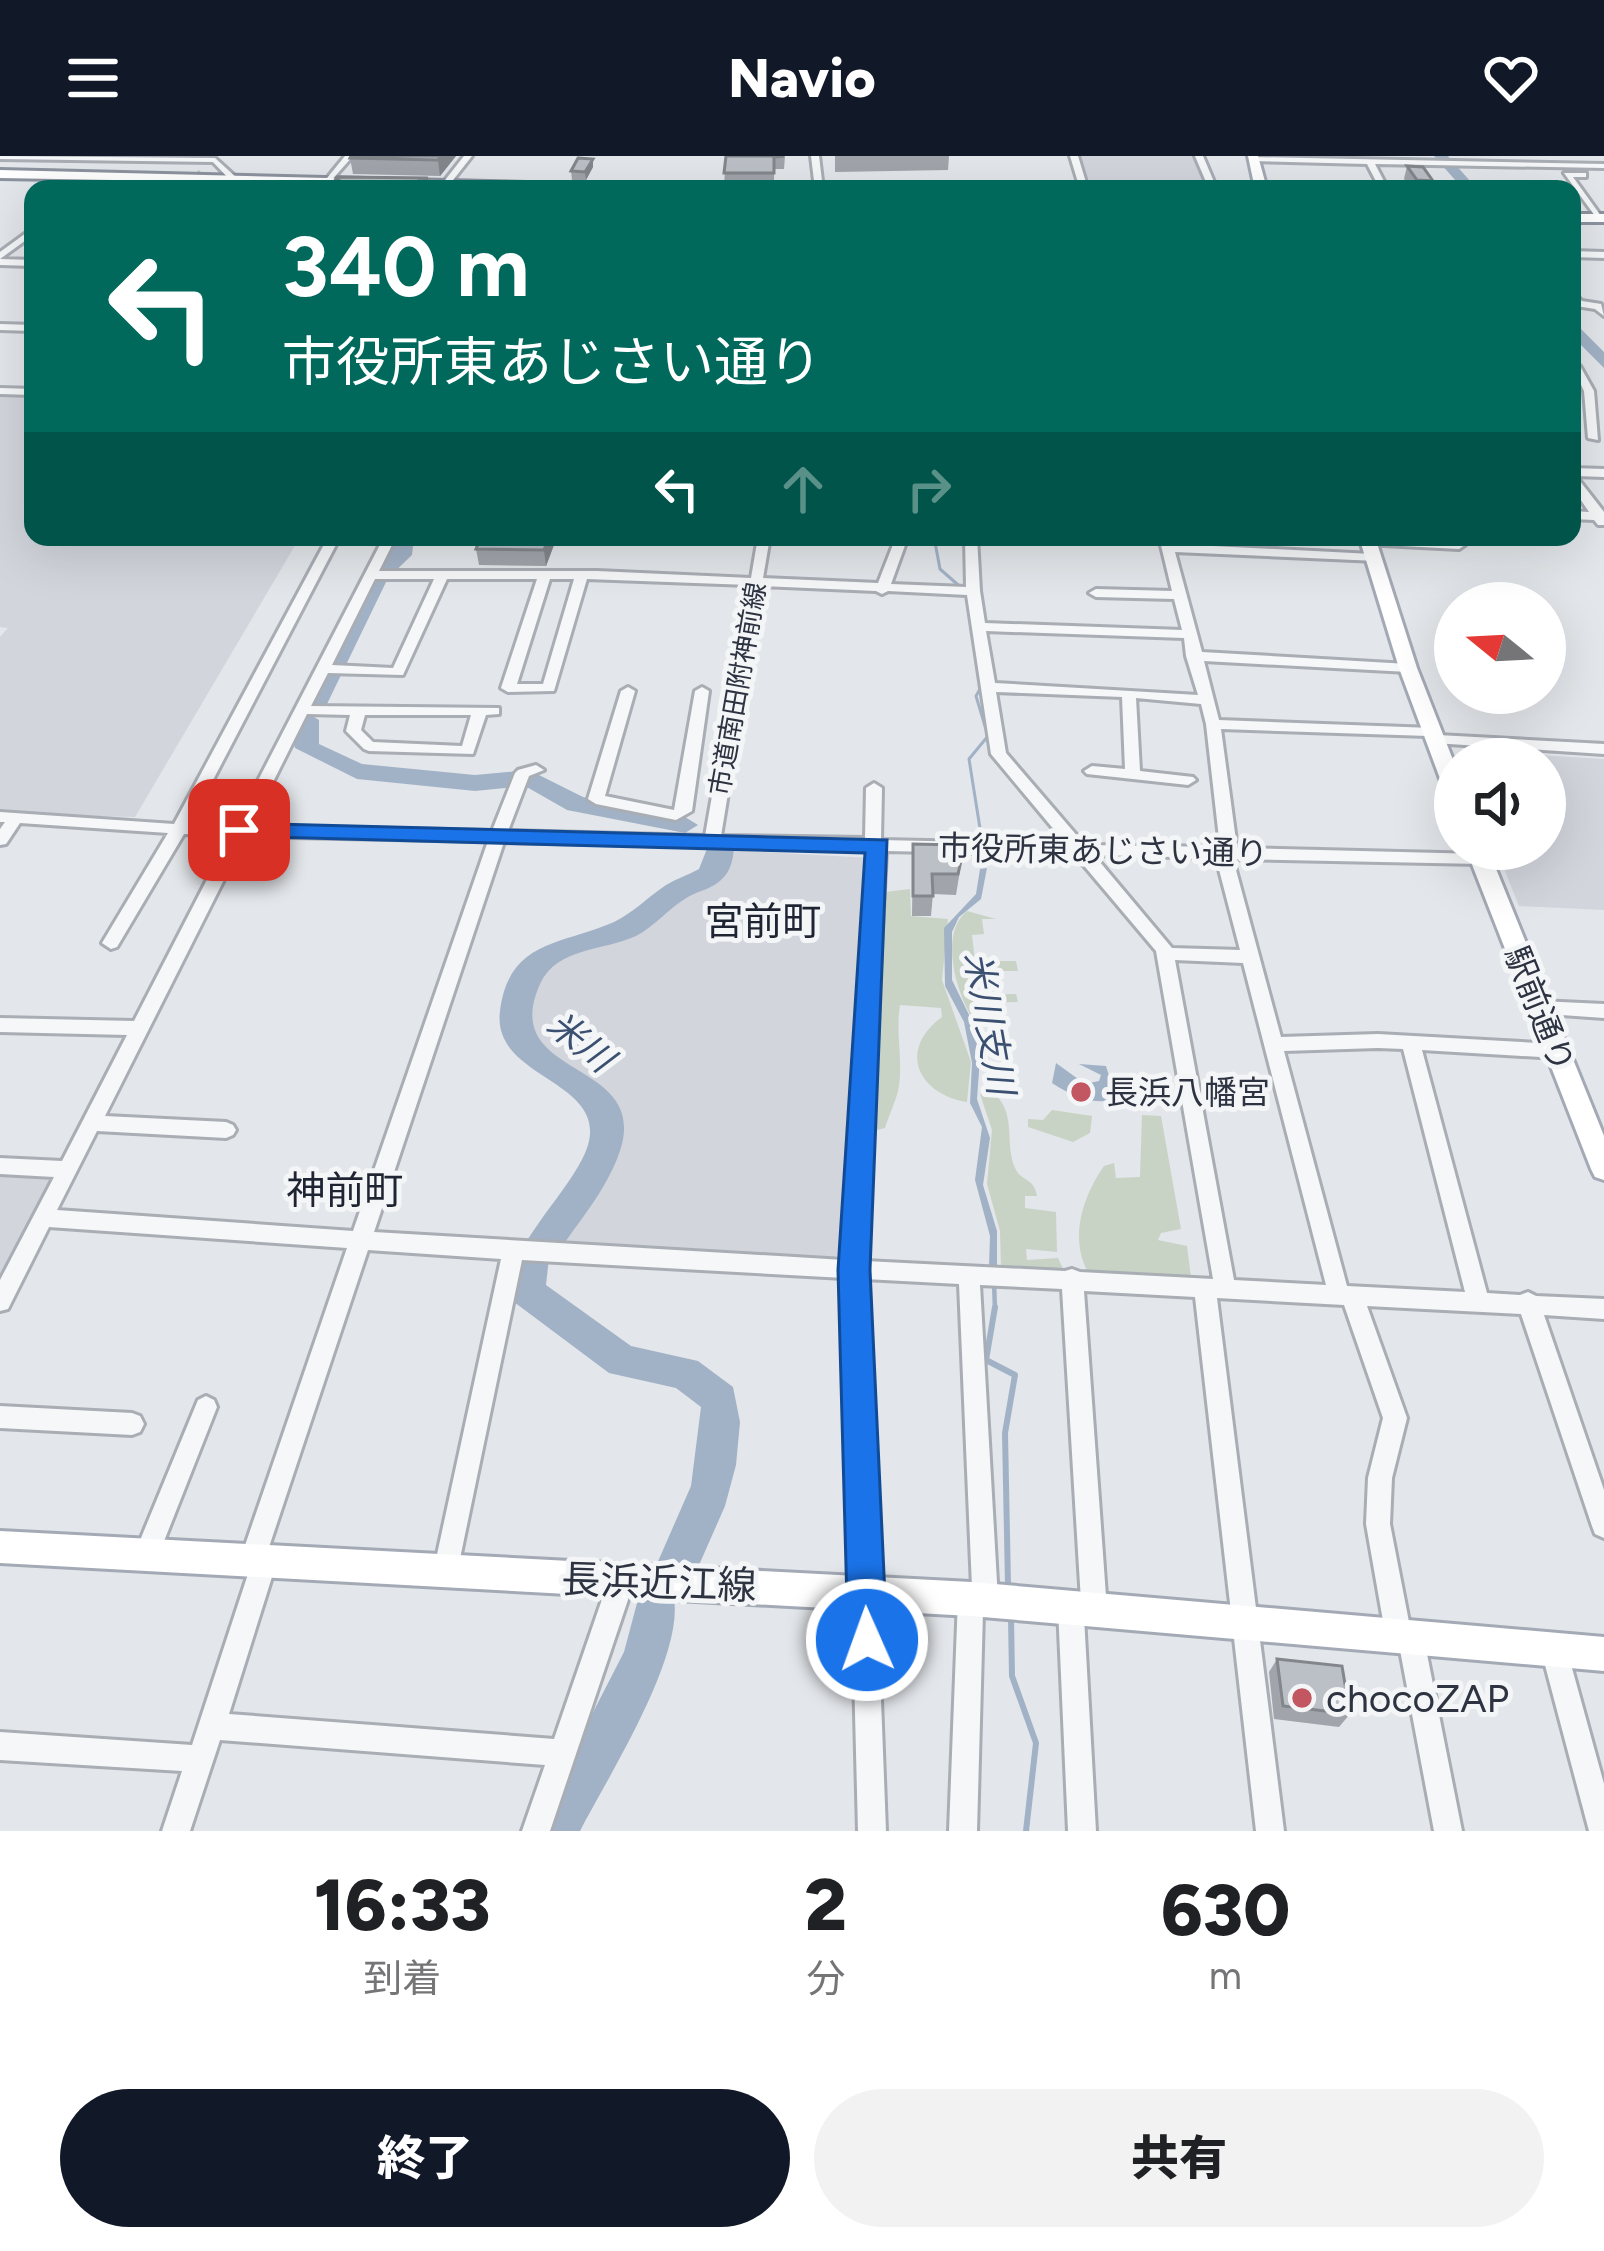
<!DOCTYPE html>
<html lang="ja">
<head>
<meta charset="utf-8">
<style>
	body { margin:0; font-family:Figtree,"Noto Sans JP",sans-serif; background:#f2f2f2; color:#202124; height:100vh; display:flex; flex-direction:column; font-size:45px; white-space:nowrap }
	* { box-sizing:border-box; margin:0 }
	p { font-size:39px; color:#757577 }
	.icon { flex:none; width:66px; height:66px; fill:none; stroke:currentColor; stroke-width:2; stroke-linecap:round; stroke-linejoin:round }
	.map { position:relative; height:1675px; overflow:hidden }
	.side { display:flex; flex-direction:column; background:#fff; flex:1 }
	.side>* { flex:none }
	.guide { position:absolute; left:24px; top:24px; width:1557px; height:366px; border-radius:24px; box-shadow:0 12px 48px #0002; background:#00695c; color:#fff; overflow:hidden }
	.needle { width:78px; rotate:288deg }
	.tools { position:absolute; left:1434px; top:426px; display:grid; gap:24px }
	.tools a { display:grid; place-items:center; width:132px; height:132px; border-radius:50%; background:#fff; box-shadow:0 12px 48px #0002; font-size:60px }
	.pin { position:absolute; display:grid; place-items:center; width:102px; height:102px; color:#fff; margin:-51px; border-radius:24px; box-shadow:0 6px 18px #0006 }
	.me { position:absolute; width:132px; margin:-66px; rotate:358deg; stroke-linejoin:round; filter:drop-shadow(0 0 9px #0008) }
	.turn { display:flex; align-items:center; gap:42px; height:252px; padding:0 60px; font-size:54px }
	.turn .icon { width:156px; height:156px; stroke-width:2.5 }
	.turn b { display:block; font-size:84px; line-height:102px }
	.lanes { display:flex; align-items:center; height:114px; padding:0 60px; background:#0003; justify-content:center; gap:60px; direction:ltr }
	.lanes .off { opacity:.35 }
	.eta { display:flex; justify-content:space-evenly; align-items:center; height:204px; text-align:center }
	.eta b { font-size:72px; font-weight:800; line-height:84px }
	.action { display:flex; gap:24px; margin-top:auto; padding:24px 60px }
	.action a { flex:1; height:138px; border-radius:72px; background:#111827; color:#fff; font-size:48px; font-weight:800; line-height:138px; text-align:center }
	.action a+a { background:#f2f2f2; color:#202124 }
	header { display:flex; justify-content:space-between; align-items:center; height:156px; padding:0 60px; background:#111827; color:#fff; font-size:54px; font-weight:800 }
	.map>svg:first-child { display:block }
	.built { fill:#d2d5dc }
	.green { fill:#c8d3c5 }
	.water { fill:#a2b2c6 }
	.lines { fill:none; stroke-linecap:round; stroke-linejoin:round }
	.stream-far2 { stroke:#a2b2c6; stroke-width:3 }
	.stream-far1 { stroke:#a2b2c6; stroke-width:4.5 }
	.stream { stroke:#a2b2c6; stroke-width:6 }
	.river { fill:#a2b2c6; fill-rule:evenodd }
	.minor-tunnel { stroke:#bfc2c8; stroke-width:9; stroke-dasharray:9 4.5; stroke-linecap:butt }
	.minor-casing { stroke:#a9adb4; stroke-width:6 }
	.major-casing { stroke:#a4aab5; stroke-width:6 }
	.highway-casing { stroke:#8c939f; stroke-width:6 }
	.minor { fill:#f6f7f9; fill-rule:evenodd }
	.major { fill:#fff; fill-rule:evenodd }
	.highway { fill:#fff; fill-rule:evenodd }
	.wall { fill:#a1a4aa }
	.shaded-wall { fill:#83868b }
	.building { fill:#bbbfc6; stroke:#83868b; stroke-width:3 }
	.route { fill:#1a73e8; stroke:#114b97; stroke-width:3 }
	.poi-dot { fill:#c25661; stroke:#f3f5f7; stroke-width:4.5 }
	.labels { text-anchor:middle; stroke-width:10; stroke-linejoin:round; paint-order:stroke }
	.far-street-label { font-size:27px; fill:#2d3341; stroke:#f3f5f7 }
	.street-label { font-size:33px; fill:#2d3341; stroke:#f3f5f7 }
	.poi-label { font-size:33px; fill:#2d3341; stroke:#f3f5f7; text-anchor:start }
	.water-label { font-size:36px; font-style:italic; fill:#3b5071; stroke:#f3f5f7 }
	.quarter-label { font-size:39px; fill:#1f2432; stroke:#f3f5f7 }
	.near-street-label { font-size:39px; fill:#2d3341; stroke:#f3f5f7 }
	.near-poi-label { font-size:39px; fill:#2d3341; stroke:#f3f5f7; text-anchor:start }
</style>
</head>
<body>
<header><svg class="icon" aria-label="menu" viewBox="0 0 24 24"><path d="M4 6h16M4 12h16M4 18h16"/></svg>Navio<svg class="icon" aria-label="heart" viewBox="0 0 24 24"><path d="M12 20l-8-8c-3-5 5-10 8-4 3-6 11-1 8 4z"/></svg></header>
<div class="map">
<svg width="1604" height="1675" viewBox="0 0 1604 1675">
	<rect width="100%" height="100%" fill="#e3e6ea"/>
	<!-- built -->
	<path class="built" d="M1076,0H1197L1210,33H1087Z
		M0,239L33,240V381H300L135,661L0,657V481L8,472L0,471Z
		M1467,595L1604,603V754L1519,750L1496,693H1545V603H1459Z
		M728,694L871,702L844,1096L827,1105L552,1090L615,995V971L586,925L534,894L520,880L532,825L548,802L631,778L714,724Z
		M0,1016L57,1018L0,1131Z"/>
	<!-- green -->
	<path class="green" d="M910,733L911,760L948,763L942,824L971,906L967,946C918,938 897,894 942,861L941,852L900,849C895,878 904,906 898,935C895,947 889,959 885,972L869,976L885,736Z
		M967,755L996,763H982L984,778L972,779L975,805H1016L1018,815H980L975,820L978,839L1016,838L1018,846L980,847L979,872C960,849 936,780 967,755Z
		M980,938H995C1017,960 1004,986 1015,1012C1021,1026 1034,1021 1037,1040H1025V1052L1056,1056L1057,1096L1026,1093L1027,1104L1058,1102L1064,1115L1001,1111L1000,1075L987,1028L992,974Z
		M1052,954L1092,960L1090,977L1073,986L1028,971V963L1043,964Z
		M1142,959L1161,960L1181,1073L1161,1077L1158,1084L1187,1090L1191,1122L1088,1116C1069,1082 1083,1040 1104,1010L1114,1007L1116,1022L1140,1021Z"/>
	<!-- water -->
	<path class="water" d="M987,712L981,743L959,761L952,776V824L972,865L980,902L977,943L990,982L983,1029L997,1075V1112L989,1111L990,1080L975,1024L982,971L970,947L972,907L964,866L945,830L944,772L976,738L980,713Z
		M1056,907L1085,928L1099,925L1101,919L1079,908L1106,910L1116,942C1094,951 1071,939 1052,927Z"/>
	<g class="lines">
		<!-- stream-far2 -->
		<path class="stream-far2" d="M934,381L940,413L965,435
			M982,685L969,603L988,580L976,540L984,526"/>
		<!-- stream-far1 -->
		<path class="stream-far1" d="M994,1125L995,1154"/>
		<!-- stream -->
		<path class="stream" d="M995,1151L986,1204L1015,1219L1005,1277L1008,1429
			M1011,1462L1012,1520L1036,1587L1026,1675"/>
		<!-- river -->
		<path class="river" d="M1434,0H1448L1477,33H1463Z
			M71,24L78,28L73,33H57Z
			M1572,164L1604,196V212L1572,180Z
			M394,381H414L412,399L388,422L327,548L315,555L306,553L303,548L367,423L391,397Z
			M307,557L319,564V588L362,608L475,619L529,614L583,641L685,661L698,669L685,677L567,654L525,630L475,635L357,623L295,592L291,579L295,564Z
			M720,682L734,691C733,704 731,715 721,724C712,733 698,735 688,741C669,752 655,770 636,780C604,795 557,791 540,828C498,922 643,902 622,988C611,1029 579,1065 556,1099L549,1102L546,1129L631,1190L698,1205L733,1231L740,1266L736,1309L725,1350L692,1425L677,1431L662,1425L656,1410L691,1330L701,1251L676,1232L609,1217L514,1146C493,1101 574,1036 588,989C607,923 491,923 500,855C509,783 563,789 614,766C633,757 648,741 666,729C676,723 688,719 699,713L710,685Z
			M656,1426L671,1432C694,1487 607,1622 580,1675H532L624,1496L641,1432Z"/>
		<!-- minor-tunnel -->
		<path class="minor-tunnel" d="M188,33L202,17"/>
		<!-- minor casing -->
		<g class="minor-casing">
			<path id="minor" d="M0,0L215,2L238,23L231,25L213,6L0,3Z
				M345,0H353L329,27H323Z
				M464,0H472L446,33H438Z
				M811,0H819L823,33H815Z
				M1070,0H1078L1088,33H1080Z
				M1195,0H1203L1217,33H1209Z
				M1253,1L1604,8V12L1375,8L1388,33H1380L1367,8L1250,5Z
				M1564,17H1586V21H1573L1601,60H1595Z
				M33,72V79L0,103V96Z
				M1572,95L1604,96V102L1572,101Z
				M0,103L33,104V110L0,109Z
				M1572,136L1582,145L1601,148L1604,160L1595,153L1576,150L1572,145Z
				M0,168L33,169V175L0,174Z
				M1572,210H1580L1594,235L1598,284L1588,282L1584,235Z
				M0,232L33,233V239L0,238Z
				M1572,312L1604,313V321L1576,320L1604,356V369H1598L1594,364L1572,363V355L1589,356L1572,331Z
				M328,381H340L190,668L235,669L384,381H396L379,415H597L751,422L758,381H770L763,422L878,427L896,381H908L891,428L966,431L965,381H977L980,435L985,467L1182,474L1174,443L1096,441L1089,437L1096,433L1172,435L1159,381H1171L1173,388L1372,398L1378,402L1377,405L1175,396L1202,496L1408,508L1415,512L1408,516L1204,505L1219,564L1432,572L1437,573L1438,579L1604,588V598L1434,587L1429,586L1428,580L1221,573L1237,692L1481,698L1489,703L1481,708L1233,703L1281,881L1378,878L1557,888L1564,890L1566,895L1564,900L1557,902L1422,894L1487,1137L1520,1139L1528,1136L1536,1140L1604,1143V1163L1544,1159L1604,1334V1382L1595,1378L1592,1370L1521,1158L1367,1150L1407,1262L1392,1322L1390,1368L1410,1471L1420,1474L1424,1483L1462,1675H1434L1400,1494L1390,1491L1386,1482L1366,1368L1368,1322L1383,1262L1344,1149L1217,1142L1284,1675H1256L1195,1141L1084,1135L1107,1454L1103,1463L1094,1467L1084,1461L1096,1675H1068L1058,1452L1062,1443L1071,1439L1081,1445L1062,1133L980,1129L998,1444L994,1453L983,1456L977,1675H949L958,1443L962,1434L972,1431L959,1128L865,1123L886,1675H858L844,1122L522,1104L457,1417L454,1426L445,1429L436,1426L433,1417L501,1103L368,1094L268,1394L274,1396L277,1405L229,1558L554,1583L608,1426L612,1417L621,1413L630,1417L634,1426L550,1675H522L545,1609L220,1584L190,1675H162L182,1615L0,1604V1576L192,1589L249,1415L243,1413L240,1404L347,1092L49,1071L8,1153L0,1155V1124L54,1021L0,1018V1002L62,1005L127,879L0,876V862L134,865L230,679L184,678L117,791L111,793L102,787L168,677L20,667L6,688L0,689V673L5,666H0V656L174,668ZM375,423H434L393,512L332,509ZM447,423H537L501,532L508,536L554,535L587,423L749,429L705,680L508,675L529,620L544,614L536,609L518,614L515,617L492,675L251,670L307,558L350,559L346,575L364,593L369,595L473,598L486,559L499,558V552L311,550L328,517L403,519ZM550,423H574L543,528H517ZM762,430L876,435L882,438L888,435L967,439L991,598L1066,688L881,684L882,632L874,627L866,632L865,682L721,680ZM986,475L1184,482L1186,500L1198,539L995,527ZM996,536L1122,541L1125,613L1092,610L1084,615L1087,618L1188,629L1196,624L1193,621L1140,615L1136,542L1201,548L1206,568L1220,691L1085,689L1006,597ZM365,559H471L462,590L373,586L361,574ZM246,680L488,685L353,1075L57,1054L97,975L226,982L233,979L236,974L233,969L226,966L105,960ZM504,686L870,694L844,1104L374,1076ZM886,695L1075,699L1156,795L1213,1123L1080,1116L1072,1113L1065,1115L865,1105ZM1094,699L1216,702L1240,794L1172,792ZM1175,804L1243,807L1326,1129L1234,1124ZM1378,892L1403,893L1465,1136L1347,1130L1284,895Z
				M1368,381L1459,385L1465,389L1459,393L1364,388L1362,385Z
				M628,531L635,535L605,640L674,654L695,535L702,531L709,535L692,655L676,664L596,648L588,643L621,535Z
				M1539,845L1604,848V862L1533,857L1530,852L1533,847Z
				M206,1240L214,1244L217,1251L155,1408L146,1411L137,1408L134,1399L198,1244Z
				M0,1250L132,1257L140,1260L144,1268L140,1276L132,1279L0,1272Z
				M1554,1481L1563,1485L1567,1494L1604,1628V1675H1589L1541,1494L1545,1485Z"/>
		</g>
		<!-- major casing -->
		<g class="major-casing">
			<path id="major" d="M1248,0H1258L1267,33H1255Z
				M1359,381H1375L1417,512L1455,609V642L1445,636L1399,512Z
				M1466,693H1488L1604,980V1024L1595,1021L1591,1013Z
				M0,1375L971,1426L1604,1481V1515L971,1460L0,1407Z"/>
		</g>
		<!-- highway casing -->
		<g class="highway-casing">
			<path id="highway" d="M0,14L606,29L612,33L0,22Z
				M1572,58H1604V66H1572Z"/>
		</g>
		<!-- minor -->
		<use href="#minor" class="minor"/>
		<!-- major -->
		<use href="#major" class="major"/>
		<!-- highway -->
		<use href="#highway" class="highway"/>
	</g>
	<!-- wall -->
	<path class="wall" d="M456,0L440,20L353,18L350,2Z
		M726,0H785L784,13H774V29H724Z
		M835,0H949L948,14L835,16Z
		M1407,10L1433,25L1431,33H1411L1404,23Z
		M593,11L586,24H572L571,15Z
		M336,23L430,33H338Z
		M557,381L546,410L479,409L476,393Z
		M913,688L963,696L956,739L933,738L931,760H912Z
		M1277,1503L1350,1558L1339,1571L1274,1563L1269,1516Z"/>
	<!-- shaded-wall -->
	<path class="shaded-wall" d="M441,0H456L440,20L438,4Z
		M593,3V11L586,24L585,16Z
		M428,22L430,33H394Z
		M549,381H557L546,410L544,394Z"/>
	<!-- building -->
	<path class="building" d="M351,0H441L438,4L350,2Z
		M726,0H784L774,1V17H724Z
		M578,2L593,3L585,16L571,15Z
		M1407,10L1423,11L1433,25L1417,24Z
		M338,21L428,22L394,33H358L336,23Z
		M277,28L335,30L332,33H273Z
		M481,381H549L544,394L476,393Z
		M913,688L956,689L957,696H963L958,718H932L933,740H913Z
		M1277,1503L1342,1510L1350,1558L1283,1550Z"/>
	<!-- route -->
	<path class="route" d="M239,667L887,684L870,1114L887,1484L881,1497L867,1503L853,1497L848,1484L838,1114L865,697L231,680V669Z"/>
	<!-- markers -->
	<g class="poi-dot">
		<circle cx="1081" cy="936" r="12"/>
		<circle cx="1302" cy="1542" r="12"/>
	</g>
	<g class="labels">
		<!-- far-street labels -->
		<g class="far-street-label">
			<text transform="translate(738 533) rotate(-80)" y="9">市道南田附神前線</text>
		</g>
		<!-- street labels -->
		<g class="street-label">
			<text transform="translate(1103 694) rotate(1)" y="12">市役所東あじさい通り</text>
			<text transform="translate(1540 853) rotate(68)" y="12">駅前通り</text>
		</g>
		<!-- poi labels -->
		<g class="poi-label">
			<text x="1105" y="948">長浜八幡宮</text>
		</g>
		<!-- water labels -->
		<g class="water-label">
			<text transform="translate(990 867) rotate(80)" y="13">米川支川</text>
			<text transform="translate(581 885) rotate(39)" y="13">米川</text>
		</g>
		<!-- quarter labels -->
		<g class="quarter-label">
			<text x="763" y="779">宮前町</text>
			<text x="345" y="1048">神前町</text>
		</g>
		<!-- near-street labels -->
		<g class="near-street-label">
			<text transform="translate(659 1426) rotate(2)" y="14">長浜近江線</text>
		</g>
		<!-- near-poi labels -->
		<g class="near-poi-label">
			<text x="1326" y="1556">chocoZAP</text>
		</g>
	</g>
</svg>
<div class="tools">
<a><svg class="needle" viewBox="-14 -14 28 28"><path d="M0-13l5 13h-10z" fill="#e53935"/><path d="M0 13l5-13h-10z" fill="#757577"/></svg></a>
<a><svg class="icon" aria-label="sound" viewBox="0 0 24 24"><path d="M4 9h4l5-4v14l-5-4H4zM17 9q2 3 0 6"/></svg></a>
</div>
<div class="pin" style="left:239px;top:674px;background:#d93025"><svg class="icon" aria-label="arrive" viewBox="0 0 24 24"><path d="M6 21V4h12l-3 4 3 4H6"/></svg></div>
<svg class="me" style="left:867px;top:1484px" viewBox="-20 -20 40 40"><circle r="17" fill="#1a73e8" stroke="#fff" stroke-width="3"/><path d="M0-11L8 9 0 5-8 9z" fill="#fff"/></svg>
<div class="guide">
<div class="turn"><svg class="icon" aria-label="left" viewBox="0 0 24 24"><path d="M17 20v-9H6M10 6l-5 5 5 5"/></svg><div><b>340 m</b>市役所東あじさい通り</div></div>
<div class="lanes"><svg class="icon" aria-label="left" viewBox="0 0 24 24"><path d="M17 20v-9H6M10 6l-5 5 5 5"/></svg><svg class="icon off" aria-label="ahead" viewBox="0 0 24 24"><path d="M12 20V5M6 11l6-6 6 6"/></svg><svg class="icon off" aria-label="right" viewBox="0 0 24 24"><path d="M7 20v-9h11M14 6l5 5-5 5"/></svg></div>
</div>
</div>
<section class="side">
<div class="eta">
<div><b>16:33</b><p>到着</p></div>
<div><b>2</b><p>分</p></div>
<div><b>630</b><p>m</p></div>
</div>
<div class="action"><a>終了</a><a>共有</a></div>
</section>
</body>
</html>
